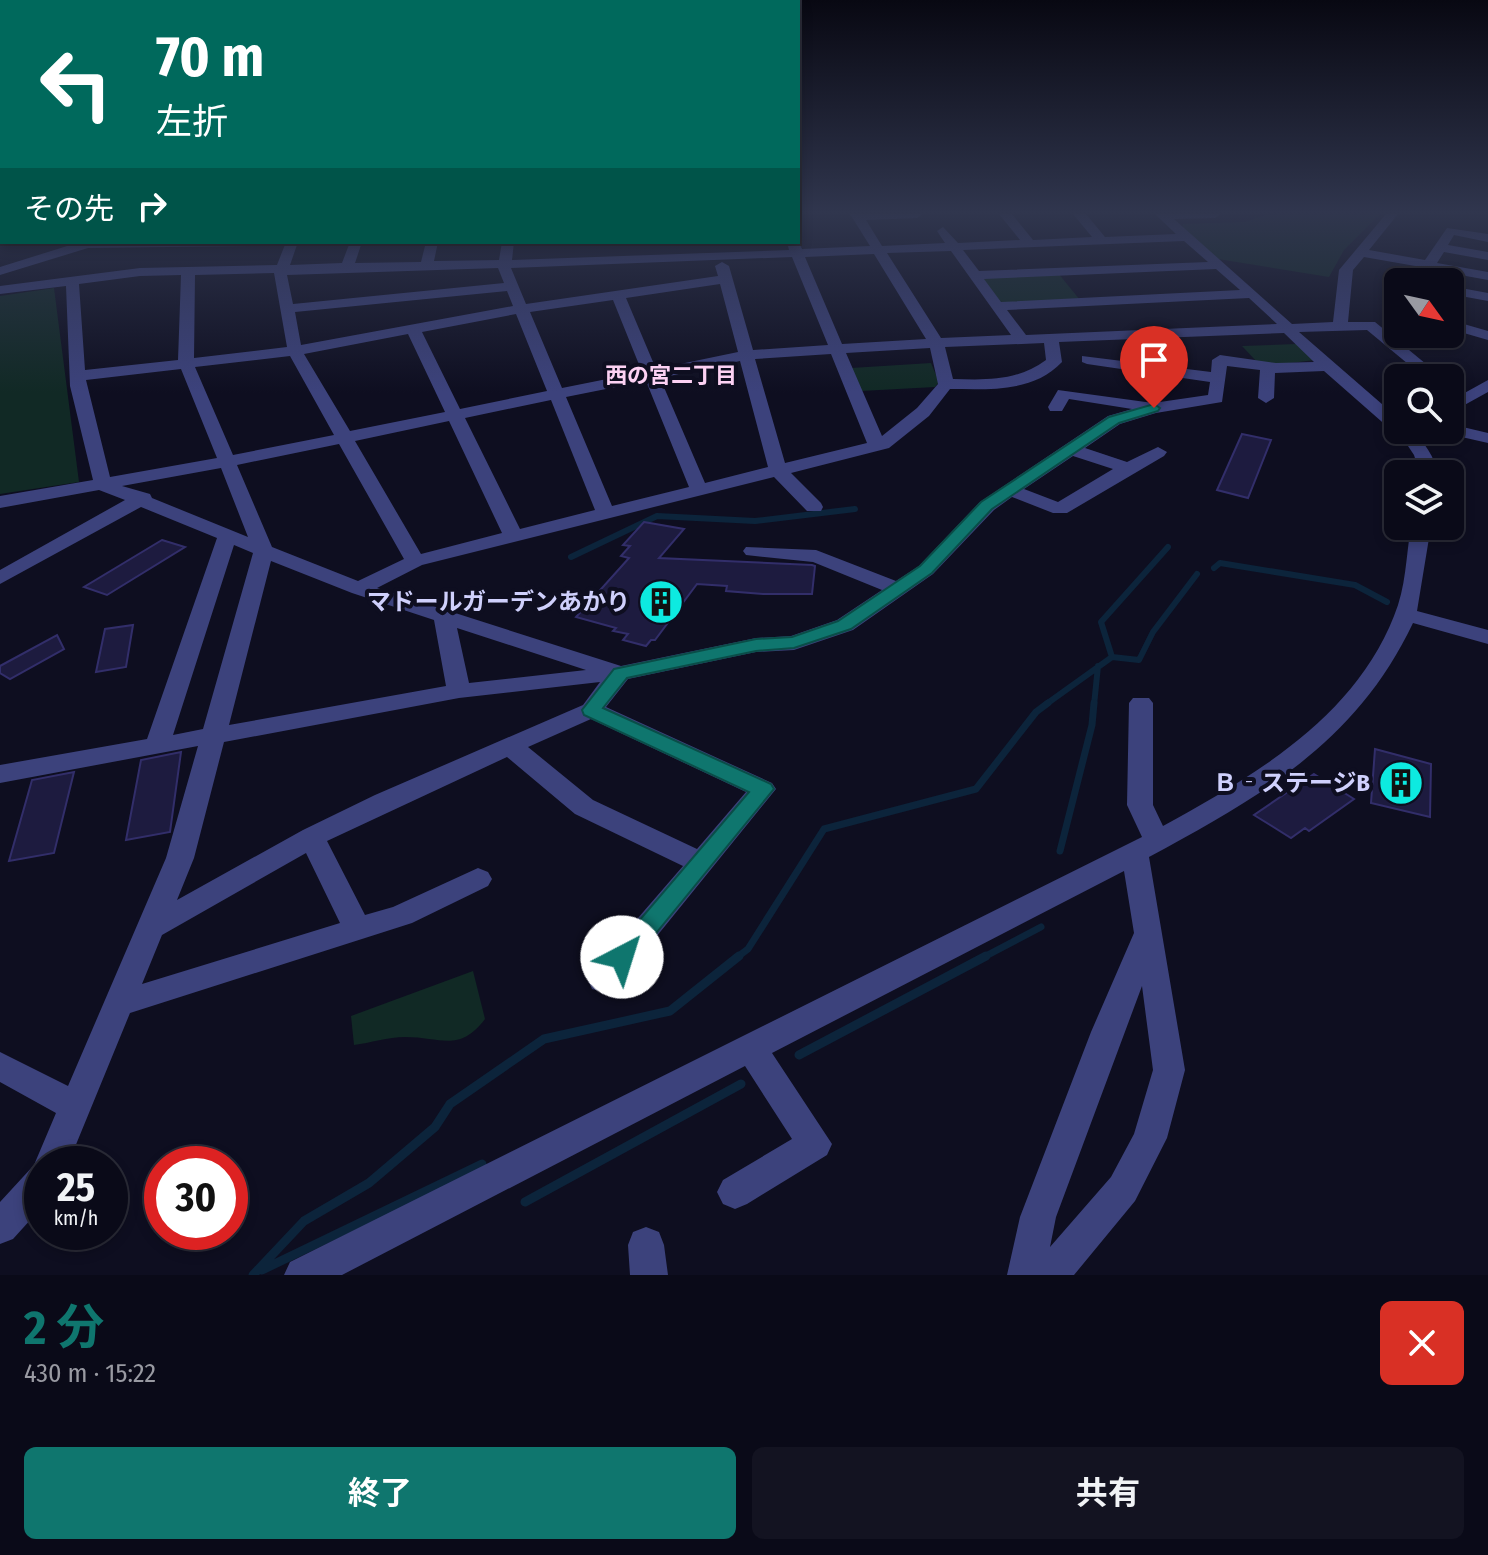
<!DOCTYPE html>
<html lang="ja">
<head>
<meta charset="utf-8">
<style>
	body { margin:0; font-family:"Fira Sans Condensed","Noto Sans JP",sans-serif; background:#131321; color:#f1f3f6; height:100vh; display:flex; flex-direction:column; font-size:30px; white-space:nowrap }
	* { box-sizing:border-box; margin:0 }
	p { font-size:26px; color:#999aa2 }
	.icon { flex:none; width:44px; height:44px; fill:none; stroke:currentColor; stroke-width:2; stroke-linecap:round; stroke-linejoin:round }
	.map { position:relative; height:1275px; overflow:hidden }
	.details { display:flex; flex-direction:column; background:#0a0a18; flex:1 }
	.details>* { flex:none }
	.top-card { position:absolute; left:0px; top:0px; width:800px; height:244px; box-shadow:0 4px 12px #0003,0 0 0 2px #2a2b37; background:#00695c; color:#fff; overflow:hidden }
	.needle { width:52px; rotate:123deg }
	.controls { position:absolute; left:1384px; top:268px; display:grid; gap:16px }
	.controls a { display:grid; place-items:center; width:80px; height:80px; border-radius:12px; background:#0a0a18; box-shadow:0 4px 12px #0003,0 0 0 2px #2a2b37; font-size:40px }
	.speed { position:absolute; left:24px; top:1146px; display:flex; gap:16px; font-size:40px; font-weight:700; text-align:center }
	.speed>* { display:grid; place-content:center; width:104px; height:104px; border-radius:50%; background:#0a0a18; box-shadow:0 4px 12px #0003,0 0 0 2px #2a2b37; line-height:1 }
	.speed small { font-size:20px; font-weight:400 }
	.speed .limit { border:12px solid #d22; background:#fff; color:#111 }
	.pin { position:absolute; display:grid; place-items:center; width:68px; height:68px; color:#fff; margin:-82px -34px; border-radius:50% 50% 50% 0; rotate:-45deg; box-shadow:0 0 8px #0007 }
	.pin .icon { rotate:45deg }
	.me { position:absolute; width:88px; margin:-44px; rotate:40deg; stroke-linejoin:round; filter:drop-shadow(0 0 6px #0008) }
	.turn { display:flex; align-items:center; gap:28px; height:168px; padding:0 24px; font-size:36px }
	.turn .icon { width:104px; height:104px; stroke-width:2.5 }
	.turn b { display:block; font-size:56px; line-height:68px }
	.then { display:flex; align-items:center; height:76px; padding:0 24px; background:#0003; gap:16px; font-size:30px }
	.round { display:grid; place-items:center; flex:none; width:84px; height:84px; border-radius:12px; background:#131321 }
	.headline { display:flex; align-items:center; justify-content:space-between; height:136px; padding:0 24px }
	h1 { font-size:48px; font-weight:700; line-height:60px; color:#0f766e }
	.cta { display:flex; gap:16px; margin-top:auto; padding:16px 24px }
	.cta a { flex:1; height:92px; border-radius:12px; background:#0f766e; color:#fff; font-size:32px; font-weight:700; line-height:92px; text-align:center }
	.cta a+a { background:#131321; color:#f1f3f6 }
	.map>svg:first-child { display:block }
	.green { fill:#112925 }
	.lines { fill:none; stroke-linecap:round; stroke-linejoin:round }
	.stream-far2 { stroke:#0c243b; stroke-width:6 }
	.stream-far1 { stroke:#0c243b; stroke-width:7 }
	.stream { stroke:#0c243b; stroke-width:9 }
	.building { fill:#1d1b3f; stroke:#322e6a; stroke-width:2 }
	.minor { fill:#3c427c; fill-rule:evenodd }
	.route { fill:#0f766e; stroke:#0a4d48; stroke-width:2 }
	.labels { text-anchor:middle; stroke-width:8; stroke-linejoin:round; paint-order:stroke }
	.far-neighbourhood-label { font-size:22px; font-weight:bold; fill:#fcd1f3; stroke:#0e0e20 }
	.poi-label { font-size:24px; font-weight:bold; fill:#cfd0fc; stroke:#0e0e20; text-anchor:end }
</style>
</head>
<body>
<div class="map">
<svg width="1488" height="1275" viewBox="0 0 1488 1275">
	<rect width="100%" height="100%" fill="#0e0e20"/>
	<!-- green -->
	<path class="green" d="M1269,214H1380L1344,250L1329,277L1218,259L1182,228L1183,224L1244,222Z
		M1058,273L1080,300L1007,303L997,301L982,278Z
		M54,288L79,482L0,494V296Z
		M1296,344L1315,360L1274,365L1257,362L1242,346Z
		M931,363L939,382L935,387L861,391L851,368Z
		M473,971L485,1019C459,1053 442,1037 405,1037C388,1037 370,1043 354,1045L351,1016Z"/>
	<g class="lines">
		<!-- stream-far2 -->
		<path class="stream-far2" d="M571,557L657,516L755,521L855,509
			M1214,568L1220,563L1355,585L1387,602
			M1112,657L1139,660L1153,632L1197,574
			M1045,705L1112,657L1101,622L1168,547
			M1094,705L1098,666"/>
		<!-- stream-far1 -->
		<path class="stream-far1" d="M1060,851L1092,725L1094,703
			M736,958L748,949L824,829L976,789L1036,712L1048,703
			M982,958L1041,927"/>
		<!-- stream -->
		<path class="stream" d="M799,1055L986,956
			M525,1202L741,1084
			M262,1270L482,1164
			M253,1275L304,1221L369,1183L435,1127L450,1104L544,1039L670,1011L739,956"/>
	</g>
	<!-- building -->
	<path class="building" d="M1242,434L1271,440L1248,498L1217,490Z
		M644,522L684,529L659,558L812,565L815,566L812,594H763L726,591L727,586L697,584L655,640H651L646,646L623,640L628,634L613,631L616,628L576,617L629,558L621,556L630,546L623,545Z
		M162,540L185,547L107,595L84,587Z
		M133,625L126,667L96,672L105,629Z
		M57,635L64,649L10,679L0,673V666Z
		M1375,749L1431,764L1430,817L1371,803Z
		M181,752L170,832L126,840L141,760Z
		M74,772L54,853L9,861L32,780Z
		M1314,774L1354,799L1309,831L1305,828L1291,838L1254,815Z"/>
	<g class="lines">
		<!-- minor -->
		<path class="minor" d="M850,214H923L917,218L866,220L882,246L945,243L937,231L943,227L958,243L1020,240L999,214H1012L1033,240L1092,237L1073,214H1086L1105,237L1176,234L1155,214H1221L1215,218L1174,219L1292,324L1333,322L1339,270L1386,214H1398L1369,250L1425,260L1447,228L1488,234V242L1454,235L1448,245L1488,252V260L1444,252L1437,263L1488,272V280L1433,270L1425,282H1411L1421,267L1364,257L1353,270L1348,322H1375L1443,378H1425L1367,330L1299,332L1398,418V430H1412C1425,443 1434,456 1438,474H1420L1414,455L1406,443L1324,371L1275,373L1274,398L1266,403L1258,398L1260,370L1227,366L1222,402L1156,413L1120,424L1085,448L1127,462L1158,447L1167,452L1164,456L1067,513H1053L1012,497L994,510L933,574L853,630L794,650L756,652L628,679L606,707L772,783L776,789L614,989L603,992L592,989L588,980L592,971L683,866L575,814L507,757L327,841L365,915L393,907L478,868L488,872L492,879L488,886L412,923L130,1013L68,1164H42V1207L13,1239L0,1244V1202L34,1165L56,1113L0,1082V1052L68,1086L166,858L198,746L0,783V765L147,739L217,538L141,507L0,584V570L125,500L99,490L0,508V496L93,480L70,386L66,286L0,294V286L140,268L277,265L286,242H298L290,265L342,263L350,242H362L355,263L421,262L426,242H438L434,261L499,260L502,242H514L512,260L789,250L787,242L798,241L802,249L870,246ZM1184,241L1208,262L979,271L963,250ZM951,251L1011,335L941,338L887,253ZM874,254L926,339L842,344L805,257ZM792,257L828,345L753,350L729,266L722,262L715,266L718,276L526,304L511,268ZM498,268L504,283L293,304L287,275ZM1216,269L1240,290L1001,302L984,279ZM274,273L287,347L194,358L195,275ZM181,275L178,360L85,370L79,284L140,276ZM720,284L738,352L656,369L626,298ZM507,291L513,306L301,345L295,312ZM1249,298L1277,324L1026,335L1007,310ZM613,300L642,372L562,388L530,312ZM516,314L547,391L460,409L422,332ZM1284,333L1314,362L1276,363L1220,355L1212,360L1211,372L1082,356V362L1087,364L1210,382L1208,395L1153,403L1058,390L1048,407L1050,411H1062L1069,399L1132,409L1108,416L980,502L919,566L896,581L816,550L746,547L743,551L746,555L813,562L882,590L837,620L791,636L756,638L621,666L377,588L422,565L774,477L807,511H821L823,507L821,503L791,473L889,448L929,416L950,389C989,389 1033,393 1062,362L1059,342ZM408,334L445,412L350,431L304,354ZM1044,343L1046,360C1017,381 988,380 953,379L945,347ZM930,348L938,384L917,408L882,436L846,353ZM831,354L867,443L785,463L755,359ZM290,356L334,435L233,455L195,367ZM740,361L768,467L705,483L660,378ZM181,369L217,458L110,477L86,380ZM646,381L689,487L612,506L566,397ZM551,400L595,510L520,529L465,418ZM449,421L502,533L421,554L355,441ZM339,444L404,559L358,581L272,547L237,465ZM1073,456L1113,469L1058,502L1024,489ZM221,468L248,537L152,498L150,494L122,486ZM234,545L253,553L203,729L173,735ZM271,561L352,593L434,620L446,686L229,725ZM457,628L586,670L469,683ZM600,682L583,705L375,795L303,830L177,900L194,858L224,742L459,698ZM591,719L746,792L697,849L593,800L528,747ZM306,853L340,923L142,984L162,935Z
			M80,242H256L250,246L88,248L0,275V267Z
			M1450,286L1488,293V301L1450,294Z
			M1450,320L1488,331V340L1450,329Z
			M1488,380V392L1450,413V401Z
			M1450,424L1488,433V443L1444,433L1442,430H1450Z
			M1411,526H1431L1417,611L1488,630V644L1413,623C1356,743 1261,796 1149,857L1185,1070L1167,1138L1135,1201L1074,1275H1007L1020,1217L1091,1032L1134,933L1124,871L772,1053L832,1144L827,1155L747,1204L735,1209L723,1204L717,1192L723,1180L792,1139L745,1066L342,1275H284L290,1262L1142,837L1127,805L1129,703L1133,698H1149L1153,703V805L1163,826C1254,776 1354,718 1394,616C1406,588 1406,556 1411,526ZM1142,986L1153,1070L1134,1134L1111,1177L1050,1247L1056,1217Z
			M646,1227L659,1232L664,1245L668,1275H630L628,1245L633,1232Z"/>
	</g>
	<!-- sky -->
	<linearGradient id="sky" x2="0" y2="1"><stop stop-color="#080812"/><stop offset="0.54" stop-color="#30364e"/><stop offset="1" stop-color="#30364e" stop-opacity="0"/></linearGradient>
	<rect width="1488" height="393" fill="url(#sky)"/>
	<!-- route -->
	<path class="route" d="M1154,404L1160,408L1158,411L1119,423L992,509L932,573L851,629L794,648L756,651L627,678L603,708L771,784L774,789L631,964L622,967L614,964L610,957L614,950L749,792L584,715L582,710L614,669L756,639L792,637L838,621L920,566L981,502L1109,417Z"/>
	<!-- icons -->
	<defs>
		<g id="building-disc" transform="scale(2.3)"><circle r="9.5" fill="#0deae0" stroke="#0e0e20"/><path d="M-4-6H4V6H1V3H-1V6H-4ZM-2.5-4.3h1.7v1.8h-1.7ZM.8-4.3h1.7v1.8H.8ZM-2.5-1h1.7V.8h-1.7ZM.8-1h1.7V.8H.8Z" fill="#111"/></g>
	</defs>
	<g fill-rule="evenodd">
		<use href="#building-disc" x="661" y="602"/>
		<use href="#building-disc" x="1401" y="783"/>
	</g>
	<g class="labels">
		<!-- far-neighbourhood labels -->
		<g class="far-neighbourhood-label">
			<text x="671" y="383">西の宮二丁目</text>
		</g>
		<!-- poi labels -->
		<g class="poi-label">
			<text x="630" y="610">マドールガーデンあかり</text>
			<text x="1370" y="791">Ｂ‐ステージB</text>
		</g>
	</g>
</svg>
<div class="controls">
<a><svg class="needle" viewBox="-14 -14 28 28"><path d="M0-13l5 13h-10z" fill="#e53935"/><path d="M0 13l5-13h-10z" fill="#999aa2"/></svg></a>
<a><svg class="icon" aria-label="search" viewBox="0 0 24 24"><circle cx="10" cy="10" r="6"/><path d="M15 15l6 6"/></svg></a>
<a><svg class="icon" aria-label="layers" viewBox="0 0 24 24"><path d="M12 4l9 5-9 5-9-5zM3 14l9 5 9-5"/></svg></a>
</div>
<div class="speed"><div>25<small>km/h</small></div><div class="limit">30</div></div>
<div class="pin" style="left:1154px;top:408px;background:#d93025"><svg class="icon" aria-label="arrive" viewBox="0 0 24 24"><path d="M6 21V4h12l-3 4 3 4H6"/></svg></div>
<svg class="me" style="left:622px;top:957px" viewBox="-20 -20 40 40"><circle r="19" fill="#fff"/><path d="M0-13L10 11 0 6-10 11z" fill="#0f766e"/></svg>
<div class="top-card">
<div class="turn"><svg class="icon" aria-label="left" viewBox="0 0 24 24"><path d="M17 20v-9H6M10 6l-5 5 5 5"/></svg><div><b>70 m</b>左折</div></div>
<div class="then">その先<svg class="icon" aria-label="right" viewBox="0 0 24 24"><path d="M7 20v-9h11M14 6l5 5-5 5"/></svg></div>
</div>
</div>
<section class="details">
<div class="headline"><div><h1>2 分</h1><p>430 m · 15:22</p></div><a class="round" style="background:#d93025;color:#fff"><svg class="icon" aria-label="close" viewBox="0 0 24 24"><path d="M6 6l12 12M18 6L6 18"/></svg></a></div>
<div class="cta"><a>終了</a><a>共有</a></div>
</section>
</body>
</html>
